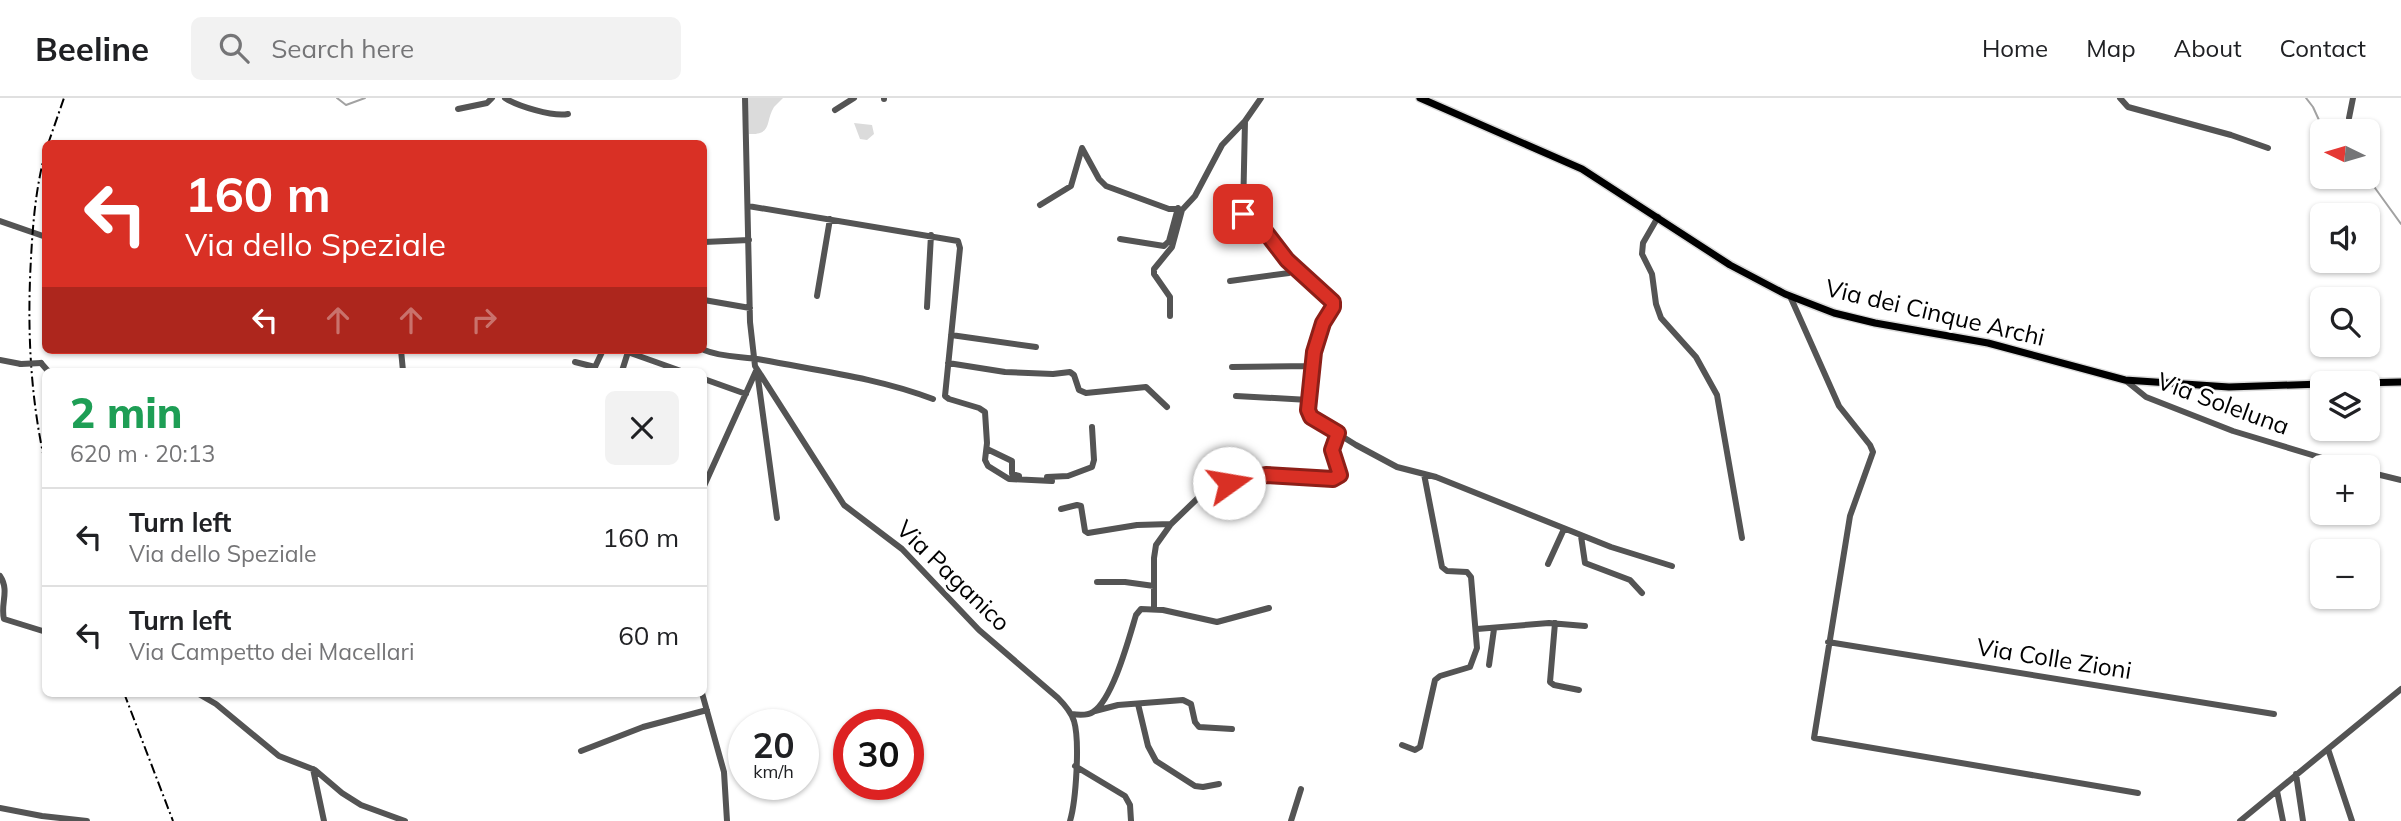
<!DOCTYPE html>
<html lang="en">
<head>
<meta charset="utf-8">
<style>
	body { margin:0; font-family:Mulish,sans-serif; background:#f2f2f2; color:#202124; height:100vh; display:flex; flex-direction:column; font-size:26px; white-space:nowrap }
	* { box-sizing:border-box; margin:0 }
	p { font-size:23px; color:#757577 }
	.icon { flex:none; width:38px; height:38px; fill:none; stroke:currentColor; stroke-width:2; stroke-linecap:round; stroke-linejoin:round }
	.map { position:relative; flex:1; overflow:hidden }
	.side { position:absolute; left:42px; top:270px; width:665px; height:329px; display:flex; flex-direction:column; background:#fff; border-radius:10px; box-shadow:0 2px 5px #0004 }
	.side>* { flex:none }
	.hud { position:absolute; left:42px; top:42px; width:665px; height:214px; border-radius:10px; box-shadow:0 2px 5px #0004; background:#d93025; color:#fff; overflow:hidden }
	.needle { width:46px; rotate:275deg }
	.buttons { position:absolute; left:2310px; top:21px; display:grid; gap:14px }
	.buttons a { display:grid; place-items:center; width:70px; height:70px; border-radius:10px; background:#fff; box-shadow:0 2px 5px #0004; font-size:35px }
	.speed { position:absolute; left:728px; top:611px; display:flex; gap:14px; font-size:35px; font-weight:700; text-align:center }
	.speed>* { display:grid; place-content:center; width:91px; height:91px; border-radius:50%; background:#fff; box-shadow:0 2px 5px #0004; line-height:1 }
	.speed small { font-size:18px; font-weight:400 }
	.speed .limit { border:10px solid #d22; background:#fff; color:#111 }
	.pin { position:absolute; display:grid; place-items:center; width:60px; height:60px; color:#fff; margin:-30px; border-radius:14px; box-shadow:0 4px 10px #0006 }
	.me { position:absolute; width:77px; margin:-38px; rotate:77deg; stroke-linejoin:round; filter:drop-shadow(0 0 5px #0008) }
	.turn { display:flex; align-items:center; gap:24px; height:147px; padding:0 28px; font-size:32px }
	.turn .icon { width:91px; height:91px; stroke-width:2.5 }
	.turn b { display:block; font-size:49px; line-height:60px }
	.lanes { display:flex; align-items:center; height:66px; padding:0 28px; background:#0003; justify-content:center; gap:35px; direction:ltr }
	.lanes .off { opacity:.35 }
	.round { display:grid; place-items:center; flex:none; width:74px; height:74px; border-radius:10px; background:#f2f2f2 }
	.headline { display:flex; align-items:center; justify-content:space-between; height:119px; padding:0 28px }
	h1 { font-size:42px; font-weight:800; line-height:52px; color:#1e9e55 }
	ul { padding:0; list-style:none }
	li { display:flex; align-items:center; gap:21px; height:98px; padding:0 28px; border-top:2px solid #e0e0e0 }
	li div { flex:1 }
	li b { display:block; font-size:26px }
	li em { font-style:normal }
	header { display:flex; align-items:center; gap:42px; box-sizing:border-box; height:98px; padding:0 35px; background:#fff; border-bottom:2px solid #e0e0e0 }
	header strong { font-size:33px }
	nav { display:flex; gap:38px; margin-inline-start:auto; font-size:24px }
	.search { width:490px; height:63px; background:#f2f2f2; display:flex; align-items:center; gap:18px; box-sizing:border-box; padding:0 24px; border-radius:10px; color:#757577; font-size:26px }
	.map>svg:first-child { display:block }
	.green { fill:#dbdbdb }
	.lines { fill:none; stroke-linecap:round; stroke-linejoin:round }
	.stream { stroke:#a2a2a2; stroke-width:2 }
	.major-casing { stroke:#dbdbdb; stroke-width:10 }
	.minor { stroke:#545454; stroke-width:6 }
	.major { stroke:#000; stroke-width:7 }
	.rail { stroke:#000; stroke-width:2; stroke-dasharray:10 3.5 2 3.5; stroke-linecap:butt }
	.minor-bridge { stroke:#545454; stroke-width:6 }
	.route-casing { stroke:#8d1f18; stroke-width:18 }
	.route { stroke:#d93025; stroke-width:12 }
	.labels { text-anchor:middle; stroke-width:5; stroke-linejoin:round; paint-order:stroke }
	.street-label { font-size:24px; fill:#000; stroke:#fff }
</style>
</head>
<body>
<header>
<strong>Beeline</strong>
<div class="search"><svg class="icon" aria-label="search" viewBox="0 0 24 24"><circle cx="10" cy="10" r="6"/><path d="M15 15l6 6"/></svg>Search here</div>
<nav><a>Home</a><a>Map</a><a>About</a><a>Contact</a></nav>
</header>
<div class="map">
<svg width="2401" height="723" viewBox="0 0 2401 723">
	<rect width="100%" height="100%" fill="#fff"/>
	<!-- green -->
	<path class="green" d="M747,0H783C780,3 777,6 774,9C765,23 773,37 749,36Z
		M854,25L872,27L874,36L867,42L860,41Z"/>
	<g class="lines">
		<!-- stream -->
		<path class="stream" d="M337,0L346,7L365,0
			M2306,0L2313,9L2324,33
			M2368,65L2375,90L2401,126"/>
		<!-- major casing -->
		<g class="major-casing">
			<path id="major" d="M1420,0L1582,71L1730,167L1785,196L1834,215L1875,225L1988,245L2125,282L2229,289L2322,286
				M2358,285L2401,284"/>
		</g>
		<!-- minor -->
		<path class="minor" d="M505,0C517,8 553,19 568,16
			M745,0L750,224L755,268L844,407L902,451L979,532L1058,600C1065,607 1071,614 1074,623C1080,643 1076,703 1070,723
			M884,0V1
			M1261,0L1245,23L1243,115L1261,128L1287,162L1333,205C1332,214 1324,221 1321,230C1313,256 1310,284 1308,311L1311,319L1356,347L1397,369L1436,379L1611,449L1672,468
			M2120,0L2128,9L2231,37L2268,50
			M458,11L487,5L492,0
			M835,12L854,0
			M2349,20L2353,0
			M1040,107L1071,88L1082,50L1099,81L1106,88L1169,111H1177
			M748,108L958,143L960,150L945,298L949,301L979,310L985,314L987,345L985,362L988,368L1009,381L1052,383
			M1658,119L1643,145L1642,156L1652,176L1656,206L1661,220L1696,259L1717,297L1742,440
			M0,123L46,139
			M1120,141L1164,148L1169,143L1178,110
			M704,144L749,142
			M1230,183L1289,175L1295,169
			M817,198L830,121
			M1790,198L1839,308L1870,347L1873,354L1850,418L1814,640L2138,695
			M704,202L750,210
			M927,209L931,137
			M1170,218V199L1154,176V171L1172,149L1182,112L1195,98L1222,47L1245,23
			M951,237L1036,249
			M401,252L403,273
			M622,252L681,273
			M704,252C723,260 743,258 763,262C820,273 878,280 933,301
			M0,262L21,266
			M575,264L595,269L603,252
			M41,265L48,273
			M948,265L1005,274L1053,276L1070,274L1074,277L1079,292L1086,295L1146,289L1167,309
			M1232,269L1312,268
			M622,273L628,254
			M757,273L777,420
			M704,281L746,296
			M2125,282L2146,299L2233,333L2352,369
			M1236,298L1309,302
			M987,351L1012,363V376L1019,378
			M2368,374L2401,382
			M1047,379L1068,378L1092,369L1094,362L1092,329
			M704,388L756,273
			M1061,411L1077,407L1081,408L1085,433L1088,435L1137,427L1171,426
			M1581,438L1585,465L1630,482L1642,495
			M1548,466L1564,431
			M0,478C10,493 0,506 4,521L46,534
			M1097,484H1125L1154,488
			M1154,511V460L1156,447L1171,426L1198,400L1226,386L1255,378L1337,380C1343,365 1325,362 1338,335
			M1555,525L1550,584L1554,587L1579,592
			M1477,531L1549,525L1585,528
			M1828,544L2274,616
			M1489,567L1494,531
			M197,595L216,606L279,658L315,672L342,695L361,707L405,723
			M702,595L724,674L727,723
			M1138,606L1148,648L1156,663L1195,688L1203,689L1219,686
			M1095,613L1118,607L1183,602L1191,606L1195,624L1199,629L1232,631
			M1071,616C1078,617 1087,618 1093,614C1113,601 1129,540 1136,517L1141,511L1163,512L1217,524L1269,510
			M1402,647L1415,652L1420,649L1435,582L1440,578L1470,569L1477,550L1471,479L1467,474L1447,473L1442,469L1424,376
			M2328,651L2352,723
			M581,653L643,629L707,612
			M1075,668L1125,698L1130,707L1131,723
			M313,671L324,723
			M2296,676L2303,723
			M2277,693L2283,723
			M0,710L42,718L87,723
			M1291,723L1301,691
			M2240,723L2401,591"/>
		<!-- major -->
		<use href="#major" class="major"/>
		<!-- rail -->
		<path class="rail" d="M48,46L64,0
			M46,52C36,88 33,123 31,160C27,230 30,300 46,369
			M124,595L173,723"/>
		<!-- minor-bridge -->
		<path class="minor-bridge" d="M21,266L41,265"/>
	</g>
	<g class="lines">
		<!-- route casing -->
		<g class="route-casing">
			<path id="route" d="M1229,385L1266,377L1333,381L1340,377L1332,352L1338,335L1311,319L1308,312L1314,254L1323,225L1333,209V204L1287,162L1261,128L1243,116"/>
		</g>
		<!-- route -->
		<use href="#route" class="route"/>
	</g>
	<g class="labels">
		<!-- street labels -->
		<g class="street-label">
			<text transform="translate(1935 215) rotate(13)" y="8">Via dei Cinque Archi</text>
			<text transform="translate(2223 306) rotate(20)" y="8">Via Soleluna</text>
			<text transform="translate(953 478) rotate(44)" y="8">Via Paganico</text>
			<text transform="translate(2054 561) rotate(9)" y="8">Via Colle Zioni</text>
		</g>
	</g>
</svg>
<div class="buttons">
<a><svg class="needle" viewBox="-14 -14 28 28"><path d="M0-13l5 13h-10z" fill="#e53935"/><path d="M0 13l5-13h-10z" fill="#757577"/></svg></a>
<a><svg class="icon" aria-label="sound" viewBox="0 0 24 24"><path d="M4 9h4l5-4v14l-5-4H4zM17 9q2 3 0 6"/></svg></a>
<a><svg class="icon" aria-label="search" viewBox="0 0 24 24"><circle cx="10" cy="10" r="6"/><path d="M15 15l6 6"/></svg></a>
<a><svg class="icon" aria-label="layers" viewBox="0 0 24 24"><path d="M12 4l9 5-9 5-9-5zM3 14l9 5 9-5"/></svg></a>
<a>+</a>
<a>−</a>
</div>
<div class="speed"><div>20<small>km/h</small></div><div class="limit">30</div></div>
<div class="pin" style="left:1243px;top:116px;background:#d93025"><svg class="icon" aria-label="arrive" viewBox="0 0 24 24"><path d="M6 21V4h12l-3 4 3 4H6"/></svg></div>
<svg class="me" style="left:1229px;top:385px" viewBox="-20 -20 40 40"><circle r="19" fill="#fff"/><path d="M0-13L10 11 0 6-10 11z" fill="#d93025"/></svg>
<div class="hud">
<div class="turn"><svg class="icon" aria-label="left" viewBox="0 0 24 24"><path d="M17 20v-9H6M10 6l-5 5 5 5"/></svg><div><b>160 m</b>Via dello Speziale</div></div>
<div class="lanes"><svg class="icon" aria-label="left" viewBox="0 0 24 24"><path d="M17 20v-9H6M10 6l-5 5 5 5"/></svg><svg class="icon off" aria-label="ahead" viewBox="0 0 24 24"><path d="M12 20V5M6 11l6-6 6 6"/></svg><svg class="icon off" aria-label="ahead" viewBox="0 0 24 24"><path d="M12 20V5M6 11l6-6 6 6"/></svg><svg class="icon off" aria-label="right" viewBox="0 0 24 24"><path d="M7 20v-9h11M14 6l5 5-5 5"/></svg></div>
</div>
<section class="side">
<div class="headline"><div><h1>2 min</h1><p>620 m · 20:13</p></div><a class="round"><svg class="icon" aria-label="close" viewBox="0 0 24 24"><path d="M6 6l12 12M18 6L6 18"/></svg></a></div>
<ul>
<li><svg class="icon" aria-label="left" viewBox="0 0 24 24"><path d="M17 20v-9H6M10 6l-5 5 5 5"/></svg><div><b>Turn left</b><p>Via dello Speziale</p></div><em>160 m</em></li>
<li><svg class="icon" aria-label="left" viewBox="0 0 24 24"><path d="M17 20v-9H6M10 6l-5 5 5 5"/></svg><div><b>Turn left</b><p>Via Campetto dei Macellari</p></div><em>60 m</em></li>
</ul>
</section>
</div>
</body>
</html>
